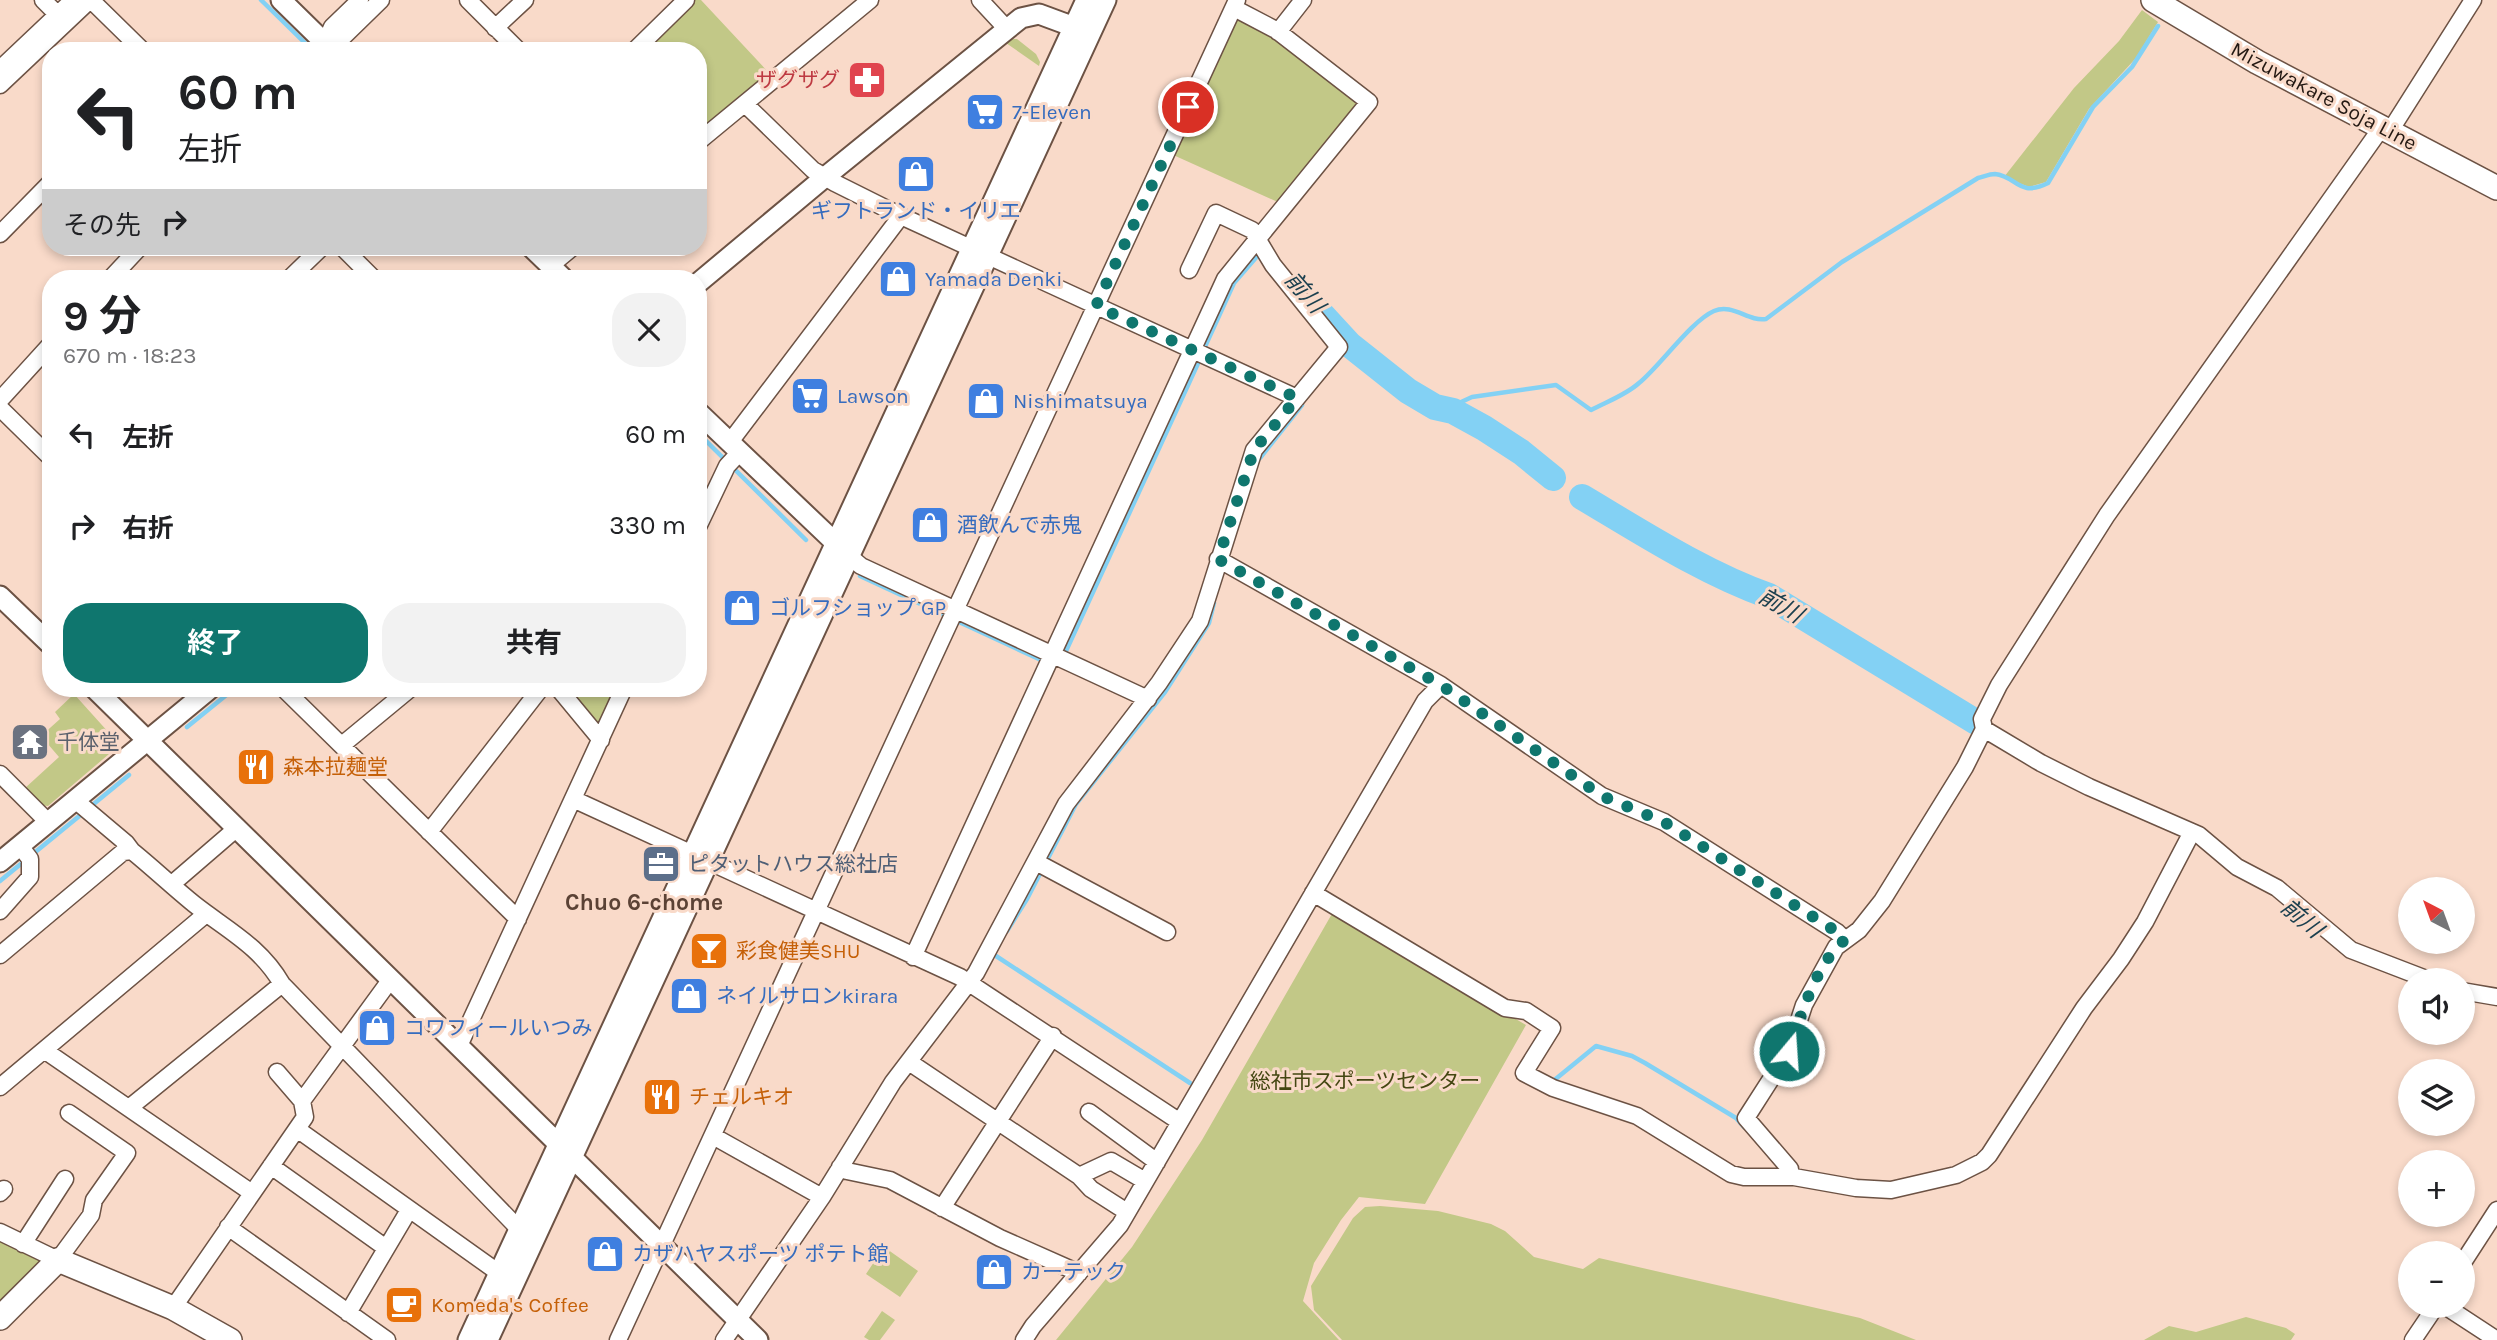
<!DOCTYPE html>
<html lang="ja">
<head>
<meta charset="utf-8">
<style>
	body { margin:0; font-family:Karla,"Noto Sans JP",sans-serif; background:#f2f2f2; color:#202124; height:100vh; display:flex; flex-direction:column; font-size:26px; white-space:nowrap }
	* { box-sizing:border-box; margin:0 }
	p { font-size:23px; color:#757577 }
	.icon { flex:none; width:38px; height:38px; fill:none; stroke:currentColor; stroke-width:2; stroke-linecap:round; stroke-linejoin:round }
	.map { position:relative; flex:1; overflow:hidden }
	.panel { position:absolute; left:42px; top:270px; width:665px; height:427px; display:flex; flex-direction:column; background:#fff; border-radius:28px; box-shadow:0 4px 10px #0003 }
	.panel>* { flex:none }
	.banner { position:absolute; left:42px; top:42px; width:665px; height:214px; border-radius:28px; box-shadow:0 4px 10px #0003; background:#fff; color:#202124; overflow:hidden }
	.needle { width:46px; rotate:319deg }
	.controls { position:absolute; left:2398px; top:877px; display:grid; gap:14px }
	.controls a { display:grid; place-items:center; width:77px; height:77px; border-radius:50%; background:#fff; box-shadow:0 4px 10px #0003; font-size:35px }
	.pin { position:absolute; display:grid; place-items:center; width:60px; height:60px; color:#fff; margin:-30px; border:4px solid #fff; border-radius:50%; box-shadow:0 2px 7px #0007 }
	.me { position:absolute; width:77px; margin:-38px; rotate:18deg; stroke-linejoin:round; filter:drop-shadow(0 0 5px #0008) }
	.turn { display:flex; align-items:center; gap:24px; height:147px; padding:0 21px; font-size:32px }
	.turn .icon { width:91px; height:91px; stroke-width:2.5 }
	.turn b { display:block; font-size:49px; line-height:60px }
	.then { display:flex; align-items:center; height:66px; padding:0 21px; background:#0003; gap:14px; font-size:26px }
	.round { display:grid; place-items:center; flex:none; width:74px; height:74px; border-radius:28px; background:#f2f2f2 }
	.head { display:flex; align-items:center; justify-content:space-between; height:119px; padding:0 21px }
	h1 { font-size:42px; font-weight:700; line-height:52px }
	.primary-button { display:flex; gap:14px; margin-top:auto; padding:14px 21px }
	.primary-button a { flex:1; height:80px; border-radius:28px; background:#0f766e; color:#fff; font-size:28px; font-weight:700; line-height:80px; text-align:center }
	.primary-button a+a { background:#f2f2f2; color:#202124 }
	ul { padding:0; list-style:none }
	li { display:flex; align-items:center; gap:21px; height:91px; padding:0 21px }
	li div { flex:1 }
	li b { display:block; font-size:26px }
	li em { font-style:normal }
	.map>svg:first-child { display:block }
	.green { fill:#c2c887 }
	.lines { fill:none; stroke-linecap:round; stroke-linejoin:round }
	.stream { stroke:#83d1f4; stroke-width:4.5 }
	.river { stroke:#83d1f4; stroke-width:26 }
	.minor-casing { stroke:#6c5244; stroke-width:19 }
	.tertiary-casing { stroke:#6c5244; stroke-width:23 }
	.secondary-casing { stroke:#6c5244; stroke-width:26 }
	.minor { stroke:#fff; stroke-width:16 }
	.tertiary { stroke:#fff; stroke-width:19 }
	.secondary { stroke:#fff; stroke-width:23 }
	.route { stroke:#0f766e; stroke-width:12; stroke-dasharray:0 21.6 }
	.labels { text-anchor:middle; stroke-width:6; stroke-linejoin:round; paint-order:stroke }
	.health-label { font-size:21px; fill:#be3a42; stroke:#f9dac9; text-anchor:end }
	.street-label { font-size:21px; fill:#231812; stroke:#f9dac9 }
	.shop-label { font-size:21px; fill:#366cbe; stroke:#f9dac9; text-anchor:start }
	.worship-label { font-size:21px; fill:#5b616d; stroke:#f9dac9; text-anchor:start }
	.food-label { font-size:21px; fill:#c56008; stroke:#f9dac9; text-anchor:start }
	.service-label { font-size:21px; fill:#4e5e75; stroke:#f9dac9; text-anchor:start }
	.park-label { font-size:21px; fill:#444712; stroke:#f9dac9 }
	.water-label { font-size:23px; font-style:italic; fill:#1c404f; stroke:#f9dac9 }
	.neighbourhood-label { font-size:23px; font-weight:bold; fill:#5b4235; stroke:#f9dac9 }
</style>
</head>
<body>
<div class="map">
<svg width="2497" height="1340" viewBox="0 0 2497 1340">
	<rect width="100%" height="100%" fill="#f9dac9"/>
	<!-- green -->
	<path class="green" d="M694,0H701L770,74L698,134V51H642Z
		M2142,10L2158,22L2136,58L2089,109L2046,182L2029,187L2004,177L2074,88L2119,41Z
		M1241,19L1257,26L1359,98L1360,106L1280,203L1171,154L1233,20Z
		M1013,39H1017L1036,54L1040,62L1039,66L1006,43Z
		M563,688H618L600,725L594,726Z
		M74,694L110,734L109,754L48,806L39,805L24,789L59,757L41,736L60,719L55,712Z
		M1333,912L1526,1025L1425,1204L1359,1197L1341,1220L1314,1263L1303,1301L1339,1340H1056L1132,1247L1202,1140Z
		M1380,1206L1438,1211L1491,1224L1505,1231L1534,1257L1583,1269L1599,1258L1860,1318L1916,1340H1342L1314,1310L1311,1286L1353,1218L1365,1207Z
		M0,1241L42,1260L0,1307Z
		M884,1247L918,1271L900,1297L866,1274Z
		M882,1311L895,1320L880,1340H869L864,1337Z
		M2246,1317L2286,1328L2295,1334L2291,1340H2144L2169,1326L2196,1332Z"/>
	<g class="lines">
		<!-- stream -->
		<path class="stream" d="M261,0L306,44
			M1203,351L1234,283L1260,253
			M1343,354L1350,345
			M1446,409L1472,397L1556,385L1591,410C1606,402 1626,395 1639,383C1660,366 1691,321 1714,311C1733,303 1748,322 1766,319L1842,262L1978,178C1983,177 1989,174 1995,174C2017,176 2018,198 2048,183L2093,107L2132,67L2158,26
			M698,433L806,540
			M1260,458L1302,405
			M860,576L1041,660
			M1066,651L1200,359
			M187,727L235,688
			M90,807L129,775
			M0,881L83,813
			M1007,931L1027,899L1076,804L1165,692L1209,623L1214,603
			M993,954L1190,1083
			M1552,1082L1596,1046L1632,1056L1645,1063L1736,1118L1744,1127"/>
		<!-- river -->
		<path class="river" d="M1315,307L1350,345L1408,391L1435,407L1453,411L1484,428L1521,452L1553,478
			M1582,497C1641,532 1704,573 1769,596L1976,722"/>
		<!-- minor casing -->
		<g class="minor-casing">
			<path id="minor" d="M43,0L64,21
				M91,0L143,51
				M360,0L332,27L325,43L341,39L381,0
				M468,0L519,51
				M980,0L1006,28
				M495,28L525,0
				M1278,32L1303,0
				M634,51L686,0
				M0,69L73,0
				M0,85L90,0
				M745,104L813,170L835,183L901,216L1297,398
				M2390,131L2473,0
				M698,142L870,0
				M0,234L51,182
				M342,247L373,278
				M550,266L573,247
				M111,278L140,247
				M290,278L322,247
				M0,400L51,344
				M0,408L51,458
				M730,442L901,216
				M698,527L727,466L740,452
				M849,556L861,566L1148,699
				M1218,559L1441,685L1602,796L1664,822L1837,932L1845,940
				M283,688L518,919
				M558,688L601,740
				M1984,729L2041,763L2089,787L2199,835L2237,867L2277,888L2351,950L2429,980
				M342,745L411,688
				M0,774L48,822
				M573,799L960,977L1180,1122
				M75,800L126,843L132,851
				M429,832L541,688
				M1036,862L1167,932
				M172,884L237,828
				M1313,893L1505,1008L1526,1011L1552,1028L1524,1073L1553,1088L1637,1116L1731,1174L1744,1177H1794L1856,1188L1891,1190L1956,1175L1982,1162L1989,1155L2084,1008L2121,959L2145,922L2192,832
				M0,911L30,877V859L20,846
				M0,955L123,852L132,851C153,868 173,887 194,904C227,930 260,946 282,984L519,1229
				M913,957L1225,279L1369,102L1276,30L1234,8
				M2462,991L2497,997
				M459,1046L624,688
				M44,1050L252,1193
				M909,1062L1079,1176L1091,1189L1127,1212
				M277,1072L302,1101
				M0,1087L206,914
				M129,1108L282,984
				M1089,1112L1157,1162
				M297,1129L499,1273
				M713,1136L822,1197
				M271,1166L386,1248
				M840,1167L847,1171L890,1180L1000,1238L1079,1273
				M1790,1169L1746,1118L1789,1051L1804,1005L1836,947L1859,930L1882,901L1965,767L1984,729L1982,719L1999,685L2107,515L2382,127
				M1079,1176L1111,1161L1145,1181
				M0,1193L4,1189
				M942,1208L1053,1036
				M228,1227L387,1340
				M0,1232L58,1260L91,1215L94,1200L127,1153L69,1113
				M23,1244L65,1179
				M2462,1264L2497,1210
				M2445,1306L2497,1340
				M173,1308L305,1117L302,1101L391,979
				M348,1313L409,1210
				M618,1340L1237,0
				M724,1340L822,1197L893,1082L976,973L1066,804L1159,683L1200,621L1254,450L1339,347L1273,265L1252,230L1216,213L1189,270
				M1024,1340L1033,1326L1120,1225L1425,701L1441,685
				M2413,1340L2436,1306"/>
		</g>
		<!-- tertiary casing -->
		<g class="tertiary-casing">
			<path id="tertiary" d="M281,0L333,51
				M531,247L563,278
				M698,283L825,177L1021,18L1039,14L1085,31
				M698,412L844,551
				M0,596L51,645
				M94,688L758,1340
				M0,862L211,688
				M468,1340L1086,0
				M488,1340L1106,0"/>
		</g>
		<!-- secondary casing -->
		<g class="secondary-casing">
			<path id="secondary" d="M2153,0L2257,62L2497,188
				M0,1318L58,1260L173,1308L230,1340"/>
		</g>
		<!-- minor -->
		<use href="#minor" class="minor"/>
		<!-- tertiary -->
		<use href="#tertiary" class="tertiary"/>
		<!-- secondary -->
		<use href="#secondary" class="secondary"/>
	</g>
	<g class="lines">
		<!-- route -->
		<path class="route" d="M1188,107L1096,306L1297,398L1254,450L1218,559L1441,685L1602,796L1664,822L1837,932L1845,940C1817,961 1800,1018 1789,1051"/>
	</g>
	<!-- icons -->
	<defs>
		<g id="pharmacy-square" transform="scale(2.0125)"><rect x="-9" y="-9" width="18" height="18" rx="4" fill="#e0444e" stroke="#f9dac9"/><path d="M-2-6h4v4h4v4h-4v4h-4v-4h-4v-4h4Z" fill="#fff"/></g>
		<g id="supermarket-square" transform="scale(2.0125)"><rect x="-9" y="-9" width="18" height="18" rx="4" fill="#3f7fe0" stroke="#f9dac9"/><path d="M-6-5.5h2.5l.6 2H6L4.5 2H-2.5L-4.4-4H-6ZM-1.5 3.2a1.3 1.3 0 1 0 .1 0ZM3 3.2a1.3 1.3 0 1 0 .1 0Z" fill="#fff"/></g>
		<g id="shop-square" transform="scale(2.0125)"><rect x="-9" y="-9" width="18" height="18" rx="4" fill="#3f7fe0" stroke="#f9dac9"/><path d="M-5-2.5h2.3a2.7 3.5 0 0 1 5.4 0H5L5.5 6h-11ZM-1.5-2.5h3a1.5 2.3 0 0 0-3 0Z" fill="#fff"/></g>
		<g id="temple-square" transform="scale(2.0125)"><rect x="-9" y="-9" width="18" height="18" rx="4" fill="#6b7280" stroke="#f9dac9"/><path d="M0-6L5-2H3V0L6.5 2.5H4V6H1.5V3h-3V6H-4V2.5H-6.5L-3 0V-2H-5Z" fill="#fff"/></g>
		<g id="restaurant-square" transform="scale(2.0125)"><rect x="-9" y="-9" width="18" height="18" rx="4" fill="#e8710a" stroke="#f9dac9"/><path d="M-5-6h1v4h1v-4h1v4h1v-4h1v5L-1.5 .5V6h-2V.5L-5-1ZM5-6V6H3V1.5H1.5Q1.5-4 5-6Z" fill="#fff"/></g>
		<g id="office-square" transform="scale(2.0125)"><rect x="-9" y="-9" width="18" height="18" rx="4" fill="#5c6f8a" stroke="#f9dac9"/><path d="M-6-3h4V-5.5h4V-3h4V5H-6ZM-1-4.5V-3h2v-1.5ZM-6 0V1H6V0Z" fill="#fff"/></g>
		<g id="bar-square" transform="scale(2.0125)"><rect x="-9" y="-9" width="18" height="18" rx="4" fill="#e8710a" stroke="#f9dac9"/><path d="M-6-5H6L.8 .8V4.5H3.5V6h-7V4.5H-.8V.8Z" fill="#fff"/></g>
		<g id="cafe-square" transform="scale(2.0125)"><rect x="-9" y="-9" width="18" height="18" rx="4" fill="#e8710a" stroke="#f9dac9"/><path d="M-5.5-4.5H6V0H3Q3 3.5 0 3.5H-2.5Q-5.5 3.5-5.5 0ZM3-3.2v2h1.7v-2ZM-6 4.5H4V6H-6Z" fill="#fff"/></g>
	</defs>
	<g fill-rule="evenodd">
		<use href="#pharmacy-square" x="867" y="80"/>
		<use href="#supermarket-square" x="985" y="112"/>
		<use href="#shop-square" x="916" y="174"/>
		<use href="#shop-square" x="898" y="279"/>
		<use href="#supermarket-square" x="810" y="396"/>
		<use href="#shop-square" x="986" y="401"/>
		<use href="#shop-square" x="930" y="525"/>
		<use href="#shop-square" x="742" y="608"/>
		<use href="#temple-square" x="30" y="742"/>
		<use href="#restaurant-square" x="256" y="767"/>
		<use href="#office-square" x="661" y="864"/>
		<use href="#bar-square" x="709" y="951"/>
		<use href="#shop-square" x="689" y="996"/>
		<use href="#shop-square" x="377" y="1028"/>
		<use href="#restaurant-square" x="662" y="1097"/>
		<use href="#shop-square" x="605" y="1254"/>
		<use href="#shop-square" x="994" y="1272"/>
		<use href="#cafe-square" x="404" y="1305"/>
	</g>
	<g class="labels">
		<!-- health labels -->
		<g class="health-label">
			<text x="840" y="87">ザグザグ</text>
		</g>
		<!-- street labels -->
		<g class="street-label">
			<text transform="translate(2324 96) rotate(28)" y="7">Mizuwakare Soja Line</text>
		</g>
		<!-- shop labels -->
		<g class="shop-label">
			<text x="1012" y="119">7-Eleven</text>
			<text x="916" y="218" text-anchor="middle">ギフトランド・イリエ</text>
			<text x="925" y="286">Yamada Denki</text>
			<text x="837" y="403">Lawson</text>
			<text x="1013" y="408">Nishimatsuya</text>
			<text x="957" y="532">酒飲んで赤鬼</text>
			<text x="769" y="615">ゴルフショップ GP</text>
			<text x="716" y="1003">ネイルサロンkirara</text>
			<text x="404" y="1035">コワフィールいつみ</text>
			<text x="632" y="1261">カザハヤスポーツ ポテト館</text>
			<text x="1021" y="1279">カーテック</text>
		</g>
		<!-- worship labels -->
		<g class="worship-label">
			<text x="57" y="749">千体堂</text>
		</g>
		<!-- food labels -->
		<g class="food-label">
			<text x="283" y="774">森本拉麺堂</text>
			<text x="736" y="958">彩食健美SHU</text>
			<text x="689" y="1104">チェルキオ</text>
			<text x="431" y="1312">Komeda's Coffee</text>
		</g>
		<!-- service labels -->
		<g class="service-label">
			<text x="688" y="871">ピタットハウス総社店</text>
		</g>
		<!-- park labels -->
		<g class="park-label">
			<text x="1365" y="1088">総社市スポーツセンター</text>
		</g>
		<!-- water labels -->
		<g class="water-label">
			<text transform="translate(1305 292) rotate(49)" y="8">前川</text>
			<text transform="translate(1781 605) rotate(30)" y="8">前川</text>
			<text transform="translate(2302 918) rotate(40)" y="8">前川</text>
		</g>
		<!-- neighbourhood labels -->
		<g class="neighbourhood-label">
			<text x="644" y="910">Chuo 6-chome</text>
		</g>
	</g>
</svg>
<div class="controls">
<a><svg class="needle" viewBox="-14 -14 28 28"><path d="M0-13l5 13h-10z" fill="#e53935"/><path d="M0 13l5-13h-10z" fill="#757577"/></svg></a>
<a><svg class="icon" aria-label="sound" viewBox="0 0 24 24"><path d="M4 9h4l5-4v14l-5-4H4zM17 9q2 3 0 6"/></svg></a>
<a><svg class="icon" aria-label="layers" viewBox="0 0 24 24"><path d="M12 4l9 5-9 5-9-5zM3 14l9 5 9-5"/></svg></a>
<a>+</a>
<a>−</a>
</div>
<div class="pin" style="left:1188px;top:107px;background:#d93025"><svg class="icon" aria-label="arrive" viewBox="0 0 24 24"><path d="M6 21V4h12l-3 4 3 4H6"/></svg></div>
<svg class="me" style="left:1789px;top:1051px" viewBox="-20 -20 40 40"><circle r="17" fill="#0f766e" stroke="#fff" stroke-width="3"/><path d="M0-11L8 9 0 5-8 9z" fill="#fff"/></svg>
<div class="banner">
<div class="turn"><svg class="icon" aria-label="left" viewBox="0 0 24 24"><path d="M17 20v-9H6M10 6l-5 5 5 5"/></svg><div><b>60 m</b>左折</div></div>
<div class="then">その先<svg class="icon" aria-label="right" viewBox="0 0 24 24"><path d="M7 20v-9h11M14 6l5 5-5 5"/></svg></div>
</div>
<section class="panel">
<div class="head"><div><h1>9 分</h1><p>670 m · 18:23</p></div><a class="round"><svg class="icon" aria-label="close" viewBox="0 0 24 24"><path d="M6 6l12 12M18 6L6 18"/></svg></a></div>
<ul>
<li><svg class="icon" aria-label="left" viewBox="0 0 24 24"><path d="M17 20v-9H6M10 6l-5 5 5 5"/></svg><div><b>左折</b></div><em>60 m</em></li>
<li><svg class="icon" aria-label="right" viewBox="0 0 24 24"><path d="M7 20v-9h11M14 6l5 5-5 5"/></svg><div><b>右折</b></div><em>330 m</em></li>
</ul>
<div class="primary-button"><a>終了</a><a>共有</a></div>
</section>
</div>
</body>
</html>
